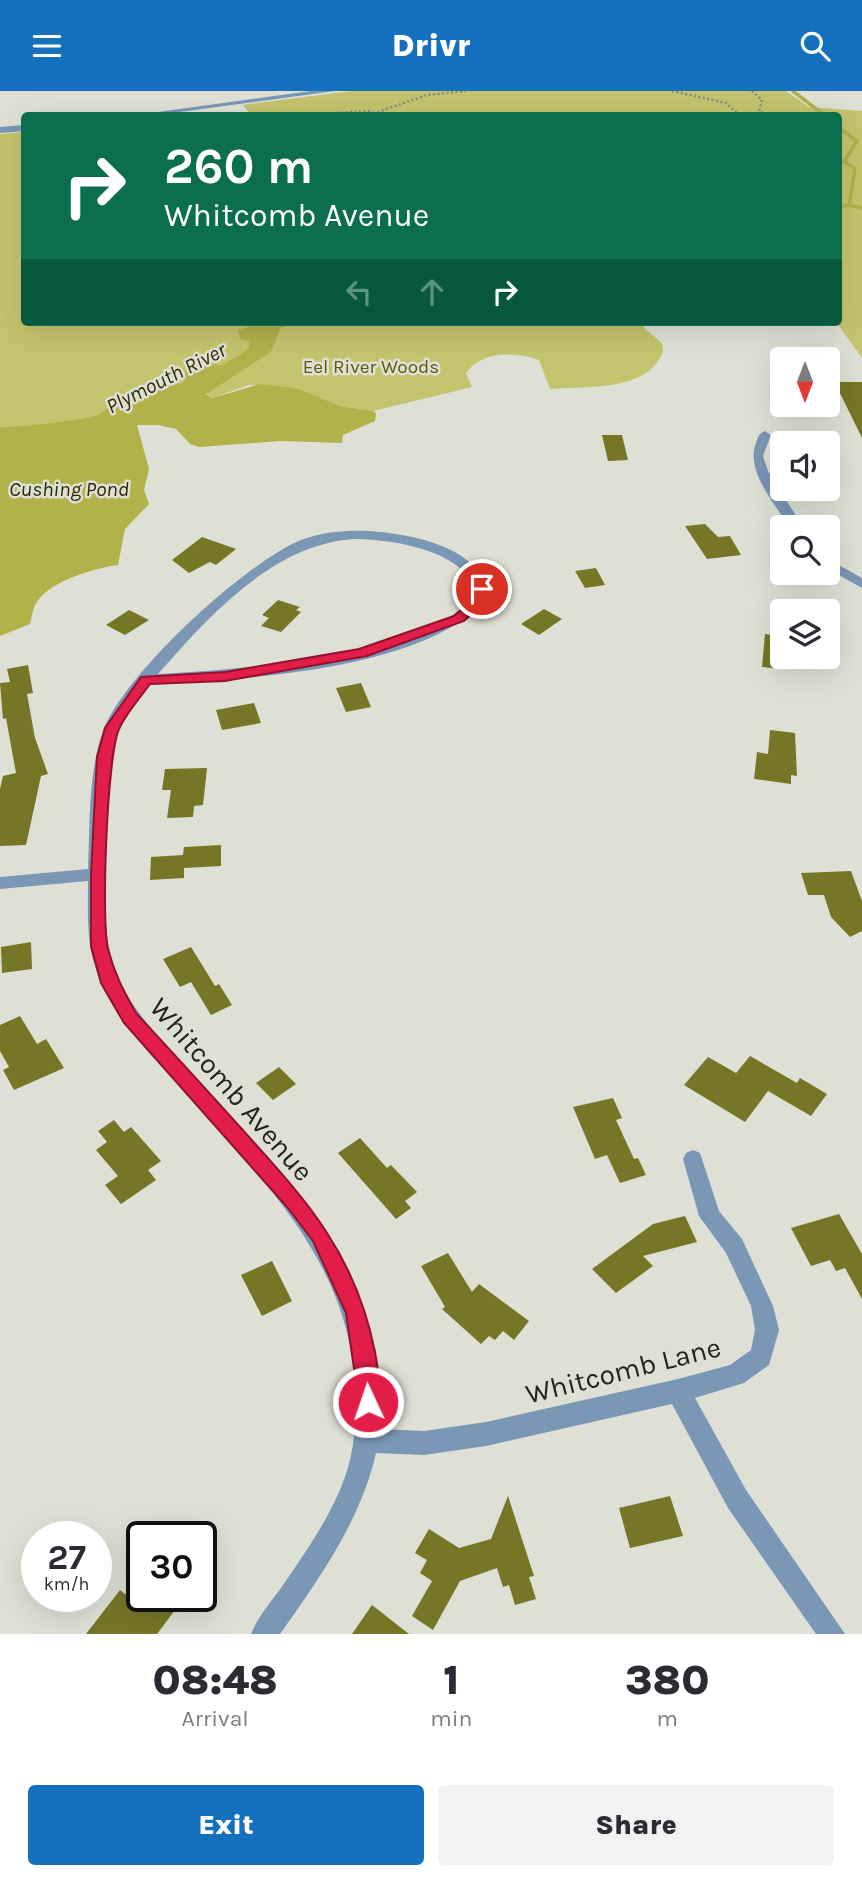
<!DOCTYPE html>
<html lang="en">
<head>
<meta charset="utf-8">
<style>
	body { margin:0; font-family:Karla,sans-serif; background:#f2f2f3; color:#2b2b33; height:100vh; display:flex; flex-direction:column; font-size:26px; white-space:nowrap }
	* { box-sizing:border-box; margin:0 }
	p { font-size:23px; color:#7c7c81 }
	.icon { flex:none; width:38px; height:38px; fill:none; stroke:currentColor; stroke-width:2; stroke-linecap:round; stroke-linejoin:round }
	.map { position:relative; height:1543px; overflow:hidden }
	.side { display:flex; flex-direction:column; background:#fff; flex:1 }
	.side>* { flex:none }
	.guide { position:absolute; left:21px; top:21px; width:821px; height:214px; border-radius:7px; box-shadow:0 7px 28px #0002; background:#0b6e4f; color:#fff; overflow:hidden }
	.needle { width:46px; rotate:180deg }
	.controls { position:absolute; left:770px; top:256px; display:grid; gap:14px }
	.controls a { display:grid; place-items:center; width:70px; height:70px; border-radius:7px; background:#fff; box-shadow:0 7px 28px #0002; font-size:35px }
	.speed { position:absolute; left:21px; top:1430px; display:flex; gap:14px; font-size:35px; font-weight:700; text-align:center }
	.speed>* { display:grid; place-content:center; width:91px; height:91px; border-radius:50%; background:#fff; box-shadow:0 7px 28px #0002; line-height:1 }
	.speed small { font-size:18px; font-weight:400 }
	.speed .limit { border:4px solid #111; border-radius:10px; background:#fff; color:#111 }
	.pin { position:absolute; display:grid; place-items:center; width:60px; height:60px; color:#fff; margin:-30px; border:4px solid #fff; border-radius:50%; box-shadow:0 2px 7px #0007 }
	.me { position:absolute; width:77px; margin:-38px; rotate:357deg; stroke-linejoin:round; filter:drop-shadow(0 0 5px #0008) }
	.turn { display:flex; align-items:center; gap:24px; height:147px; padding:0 28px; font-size:32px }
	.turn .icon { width:91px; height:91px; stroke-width:2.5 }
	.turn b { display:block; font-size:49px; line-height:60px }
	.lanes { display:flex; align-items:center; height:66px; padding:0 28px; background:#0003; justify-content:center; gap:35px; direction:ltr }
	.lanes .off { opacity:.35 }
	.eta { display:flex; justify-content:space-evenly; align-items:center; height:119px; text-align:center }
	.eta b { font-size:42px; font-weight:800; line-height:49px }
	.cta { display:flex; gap:14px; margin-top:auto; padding:14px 28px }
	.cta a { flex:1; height:80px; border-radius:7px; background:#1570bd; color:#fff; font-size:28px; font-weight:800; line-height:80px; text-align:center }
	.cta a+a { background:#f2f2f3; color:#2b2b33 }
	header { display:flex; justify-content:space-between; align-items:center; height:91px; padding:0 28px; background:#1570bd; color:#fff; font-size:32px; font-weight:800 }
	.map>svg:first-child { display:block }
	.green { fill:#c4c46e }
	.water { fill:#b2b14a }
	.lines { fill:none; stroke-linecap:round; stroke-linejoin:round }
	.stream { stroke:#b2b14a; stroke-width:3.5 }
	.building { fill:#777526 }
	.path { stroke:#898a82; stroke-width:2.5; stroke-dasharray:2 2.5; stroke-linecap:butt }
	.minor { fill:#7a97b6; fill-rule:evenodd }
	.route { fill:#e11d48; stroke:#92132f; stroke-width:2 }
	.labels { text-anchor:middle; stroke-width:5; stroke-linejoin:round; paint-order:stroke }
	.far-park-label { font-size:19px; fill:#5b590a; stroke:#dfe0d5 }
	.far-water-label { font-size:21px; font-style:italic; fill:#2c2b00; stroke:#dfe0d5 }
	.near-street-label { font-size:28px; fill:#23231f; stroke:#dfe0d5 }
</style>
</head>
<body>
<header><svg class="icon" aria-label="menu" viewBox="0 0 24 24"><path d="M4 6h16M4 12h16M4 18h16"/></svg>Drivr<svg class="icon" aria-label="search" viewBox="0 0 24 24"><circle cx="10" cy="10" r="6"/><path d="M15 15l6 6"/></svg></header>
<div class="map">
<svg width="862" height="1543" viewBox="0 0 862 1543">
	<rect width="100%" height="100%" fill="#dfe0d5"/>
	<!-- green -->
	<path class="green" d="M351,0H786L809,16L862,20V267L836,231H838V24H251L243,14Z
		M24,41V231H261L238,239L249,251L250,258C242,263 233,269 224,273C211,279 192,276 184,291C164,298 150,296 131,300C116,303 113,314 101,322C92,329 15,336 0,336V43Z
		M306,231H643L644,237L662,252L663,260C649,301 587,295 550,298L539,269C515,261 483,259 466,282L472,296L373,320L340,315L300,298L249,294L212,307L206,302L271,261L281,237Z"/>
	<!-- water -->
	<path class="water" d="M261,231H306L281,237L271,261L206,303L212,307L260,293L300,298L340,315L373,320L376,322L375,330L343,344L342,352L281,350L199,356L190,353L176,338L158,334H137L149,378L144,399L149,413L125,438L118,474C95,477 50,490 37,511C33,516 32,526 30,533L0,545V336C16,336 91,329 101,322C113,314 115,303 131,300C149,296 164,298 184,291L187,277L196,273L222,274L249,258V251L240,248L238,239Z"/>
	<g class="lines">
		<!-- stream -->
		<path class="stream" d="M793,0L824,24
			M838,36L857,50L844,71L855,77L849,114
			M838,116L849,114L862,117"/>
	</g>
	<!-- building -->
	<path class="building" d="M838,291H862V347L836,294H840Z
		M602,344H622L628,369L608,370Z
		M705,433L718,446L730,445L741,464L707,468L685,435Z
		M202,446L236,458L216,474L210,471L189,482L172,469Z
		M596,477L605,494L585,497L575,480Z
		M278,509L300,516L296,519L301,521L281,541L261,535L269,527L262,524Z
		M544,518L562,528L539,544L521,533Z
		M129,519L149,529L125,544L106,534Z
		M765,543L782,545V578L762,576Z
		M28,574L33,602L27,603L35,647L48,683L41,685L26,754L0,755V698L3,685L16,682L6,627L3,628L0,592L10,591L7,578Z
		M361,592L371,616L346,621L336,597Z
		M254,612L261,632L222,639L216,619Z
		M770,639L795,642L797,685L791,684V693L754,688L757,661L768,663Z
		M207,677L203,714L194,715L193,726L167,727L171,699H162L165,678Z
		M221,754V775L184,777V787L150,789L151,766L183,764L184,756Z
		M851,780L862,810V840L850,846L831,826L824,804H808L801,782Z
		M31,851L32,878L2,882L1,856Z
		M191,856L215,895L219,893L232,914L211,924L191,891L180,896L163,868Z
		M20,925L37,953L46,948L64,977L14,999L3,979L9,976L0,960V934Z
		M750,965L797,992L800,987L827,1003L811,1025L768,1000L745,1031L684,994L708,966L736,982Z
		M279,976L296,993L273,1009L256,992Z
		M613,1007L622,1027L616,1029L634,1068L638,1067L646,1084L620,1092L607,1064L595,1068L573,1016Z
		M114,1029L124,1041L131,1036L161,1070L148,1079L156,1089L121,1113L105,1094L118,1085L96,1059L107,1051L98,1040Z
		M360,1047L387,1077L391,1074L417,1101L405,1110L411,1117L396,1128L338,1062Z
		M839,1123L862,1163V1208L845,1177L836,1180L830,1169L811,1175L791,1137Z
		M685,1125L697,1151L643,1165L653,1175L616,1202L592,1178L653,1133Z
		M448,1162L472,1201L479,1193L529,1230L514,1249L503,1240L495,1249L489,1245L481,1253L442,1218L445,1216L421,1175Z
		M272,1170L292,1210L262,1225L241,1184Z
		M508,1405L534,1485L529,1486L536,1508L515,1514L509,1494L503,1496L497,1477L460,1490L433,1539L412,1525L432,1490L420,1482L427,1469L415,1462L429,1438L459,1457L491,1448Z
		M670,1405L683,1445L630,1457L619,1417Z
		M120,1499L130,1507L165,1505L178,1515L157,1543H86Z
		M372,1514L409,1543H352Z"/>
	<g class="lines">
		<!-- path -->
		<path class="path" d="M672,0L726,12L739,24
			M752,0L762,9L759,20L769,24
			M296,24L373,20
			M369,24L427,4L466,0"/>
		<!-- minor -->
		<path class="minor" d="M311,0H335L157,24H136Z
			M24,34V40L0,42V36Z
			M765,340L771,344L763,365L768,380L803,436H789C775,412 745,380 756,352C758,346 758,343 765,340Z
			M369,440C410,443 473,454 489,498C483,507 475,521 466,527C388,581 242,588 149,594C139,607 126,622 120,638C106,670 107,713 106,748C105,791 100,841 117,883C133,923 165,952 193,984C290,1090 387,1182 379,1338L424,1340L486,1331L678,1288L730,1274L751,1259L755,1239L751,1215L726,1162L699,1125L683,1068L686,1062L693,1059L700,1062L719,1120L742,1148L773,1215L779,1239L769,1274L744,1292L695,1307L746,1399L845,1543H816L728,1417L672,1313L486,1355L424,1364L376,1362C361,1429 319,1488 280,1543H251C258,1525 272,1510 283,1494C309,1456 339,1414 350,1369C357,1339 357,1309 354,1279C340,1158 252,1078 176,991C143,955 110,922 95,875C86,848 88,818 88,790L0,798V786L88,778C90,733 88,682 103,640C124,583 245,472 301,449C322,441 346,439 369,440ZM353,448C389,448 461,458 475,498C470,504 465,514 459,519C405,567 230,579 158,583C208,526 272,454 353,448Z
			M828,468L862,487V497L828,478Z"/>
	</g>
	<!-- route -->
	<path class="route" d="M477,496L488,498L483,513L464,530L367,565L225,590L150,593C140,607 126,622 119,638C107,665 101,828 108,858C114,882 124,901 136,922C171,960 206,998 240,1036C306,1109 355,1161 375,1261C378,1277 382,1303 376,1319L368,1322L360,1319L346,1222L313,1150L287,1116L124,932L101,892L91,855V783L97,666L105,637L141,586L225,581L359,558L454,525L472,509Z"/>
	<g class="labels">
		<!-- far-park labels -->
		<g class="far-park-label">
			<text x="371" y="282">Eel River Woods</text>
		</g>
		<!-- far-water labels -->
		<g class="far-water-label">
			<text transform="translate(166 287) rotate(-27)" y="7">Plymouth River</text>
			<text x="69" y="405">Cushing Pond</text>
		</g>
		<!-- near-street labels -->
		<g class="near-street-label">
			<text transform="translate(232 998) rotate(49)" y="10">Whitcomb Avenue</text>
			<text transform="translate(623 1279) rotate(-14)" y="10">Whitcomb Lane</text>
		</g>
	</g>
</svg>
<div class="controls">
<a><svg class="needle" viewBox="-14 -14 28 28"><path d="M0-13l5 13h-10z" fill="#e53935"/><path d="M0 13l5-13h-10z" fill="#7c7c81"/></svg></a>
<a><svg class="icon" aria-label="sound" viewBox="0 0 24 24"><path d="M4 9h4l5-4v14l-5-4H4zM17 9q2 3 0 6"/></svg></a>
<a><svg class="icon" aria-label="search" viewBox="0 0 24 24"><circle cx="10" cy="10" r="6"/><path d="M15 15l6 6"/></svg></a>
<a><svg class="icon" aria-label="layers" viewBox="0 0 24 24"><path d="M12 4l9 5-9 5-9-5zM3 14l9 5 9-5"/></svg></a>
</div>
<div class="speed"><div>27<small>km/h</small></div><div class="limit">30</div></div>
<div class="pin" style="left:482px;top:498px;background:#d93025"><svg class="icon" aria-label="arrive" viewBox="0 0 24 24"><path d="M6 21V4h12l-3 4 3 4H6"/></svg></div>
<svg class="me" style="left:368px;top:1311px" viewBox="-20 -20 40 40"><circle r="17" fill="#e11d48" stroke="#fff" stroke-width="3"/><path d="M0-11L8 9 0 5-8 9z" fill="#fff"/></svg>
<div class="guide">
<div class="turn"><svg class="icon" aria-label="right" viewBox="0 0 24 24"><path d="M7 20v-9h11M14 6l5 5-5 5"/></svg><div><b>260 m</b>Whitcomb Avenue</div></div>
<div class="lanes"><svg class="icon off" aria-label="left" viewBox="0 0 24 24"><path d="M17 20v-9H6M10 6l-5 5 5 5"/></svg><svg class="icon off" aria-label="ahead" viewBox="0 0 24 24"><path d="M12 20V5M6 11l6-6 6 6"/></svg><svg class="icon" aria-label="right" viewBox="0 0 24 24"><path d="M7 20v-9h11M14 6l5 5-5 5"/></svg></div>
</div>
</div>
<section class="side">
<div class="eta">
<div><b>08:48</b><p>Arrival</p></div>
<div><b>1</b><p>min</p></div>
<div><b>380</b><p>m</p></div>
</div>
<div class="cta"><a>Exit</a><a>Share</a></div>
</section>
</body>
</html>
